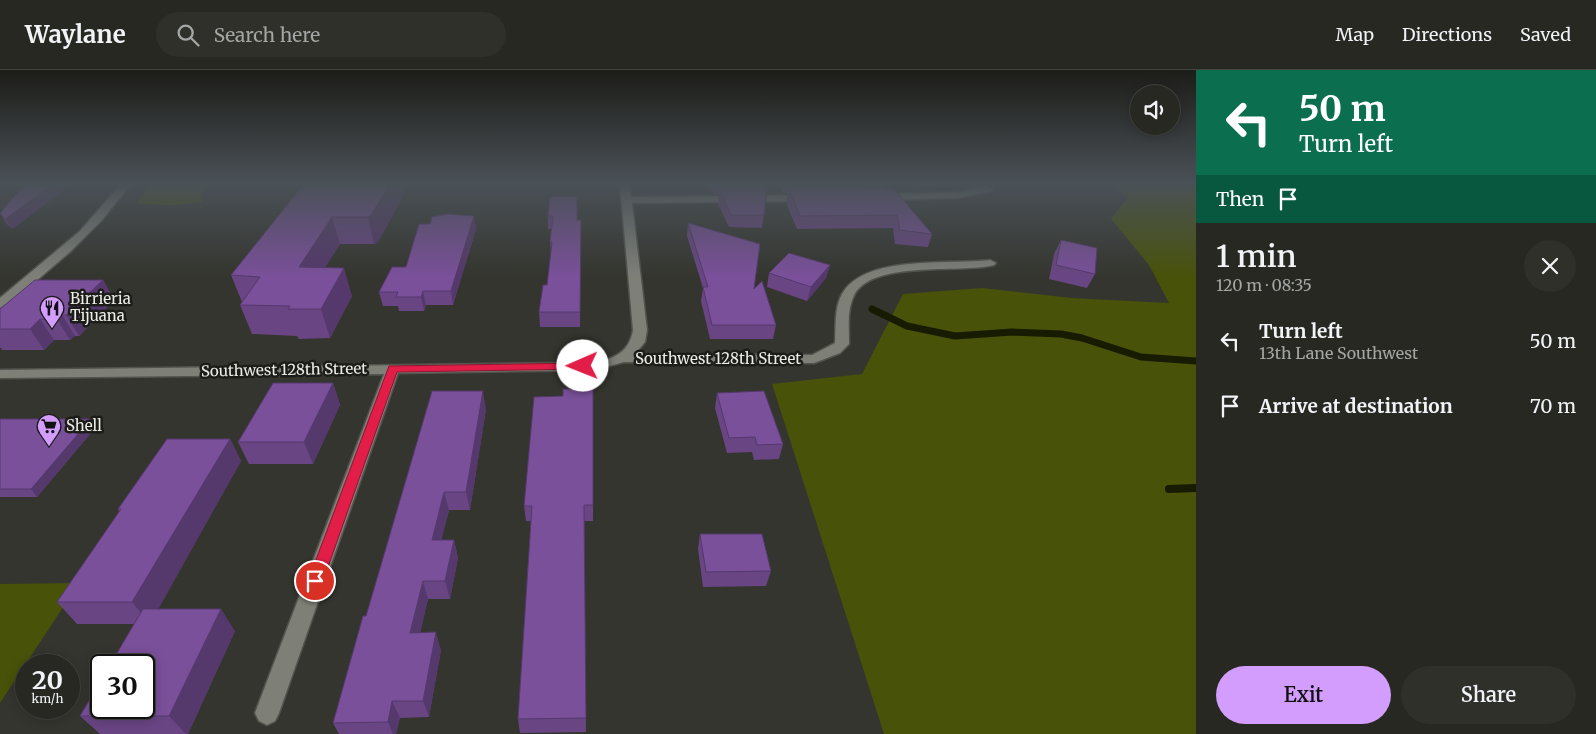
<!DOCTYPE html>
<html lang="en">
<head>
<meta charset="utf-8">
<style>
	body { margin:0; font-family:Merriweather,serif; background:#2f302a; color:#f1f3f6; height:100vh; display:flex; flex-direction:column; font-size:19px; white-space:nowrap }
	* { box-sizing:border-box; margin:0 }
	p { font-size:16px; color:#a4a6a5 }
	.icon { flex:none; width:28px; height:28px; fill:none; stroke:currentColor; stroke-width:2; stroke-linecap:round; stroke-linejoin:round }
	.map { position:relative; flex:1; overflow:hidden }
	.drawer { display:flex; flex-direction:column; background:#272822; width:400px }
	.drawer>* { flex:none }
	.guide { background:#0b6e4f; color:#fff; overflow:hidden }
	.fabs { position:absolute; left:1130px; top:15px; display:grid; gap:10px }
	.fabs a { display:grid; place-items:center; width:50px; height:50px; border-radius:50%; background:#272822; box-shadow:0 2px 12px #0003,0 0 0 1px #434440; font-size:25px }
	.speed { position:absolute; left:15px; top:584px; display:flex; gap:10px; font-size:25px; font-weight:700; text-align:center }
	.speed>* { display:grid; place-content:center; width:65px; height:65px; border-radius:50%; background:#272822; box-shadow:0 2px 12px #0003,0 0 0 1px #434440; line-height:1 }
	.speed small { font-size:12px; font-weight:400 }
	.speed .limit { border:2px solid #111; border-radius:8px; background:#fff; color:#111 }
	.pin { position:absolute; display:grid; place-items:center; width:42px; height:42px; color:#fff; margin:-21px; border:2px solid #fff; border-radius:50%; box-shadow:0 1px 5px #0007 }
	.me { position:absolute; width:55px; margin:-28px; rotate:269deg; stroke-linejoin:round; filter:drop-shadow(0 0 4px #0008) }
	.turn { display:flex; align-items:center; gap:18px; height:105px; padding:0 20px; font-size:22px }
	.turn .icon { width:65px; height:65px; stroke-width:2.5 }
	.turn b { display:block; font-size:35px; line-height:42px }
	.then { display:flex; align-items:center; height:48px; padding:0 20px; background:#0003; gap:10px; font-size:19px }
	.round { display:grid; place-items:center; flex:none; width:52px; height:52px; border-radius:26px; background:#2f302a }
	.head { display:flex; align-items:center; justify-content:space-between; height:85px; padding:0 20px }
	h1 { font-size:30px; font-weight:600; line-height:38px }
	.cta { display:flex; gap:10px; margin-top:auto; padding:10px 20px }
	.cta a { flex:1; height:58px; border-radius:30px; background:#d29dfd; color:#111; font-size:20px; font-weight:600; line-height:58px; text-align:center }
	.cta a+a { background:#2f302a; color:#f1f3f6 }
	ul { padding:0; list-style:none }
	li { display:flex; align-items:center; gap:15px; height:65px; padding:0 20px }
	li div { flex:1 }
	li b { display:block; font-size:19px }
	li em { font-style:normal }
	header { display:flex; align-items:center; gap:30px; box-sizing:border-box; height:70px; padding:0 25px; background:#272822; border-bottom:1px solid #434440 }
	header strong { font-size:24px }
	nav { display:flex; gap:28px; margin-inline-start:auto; font-size:18px }
	.search { width:350px; height:45px; background:#2f302a; display:flex; align-items:center; gap:12px; box-sizing:border-box; padding:0 18px; border-radius:28px; color:#a4a6a5; font-size:19px }
	main { display:flex; flex:1; min-height:0 }
	.map>svg:first-child { display:block }
	.green { fill:#485209 }
	.lines { fill:none; stroke-linecap:round; stroke-linejoin:round }
	.stream-far1 { stroke:#171b00; stroke-width:7 }
	.stream { stroke:#171b00; stroke-width:8 }
	.minor-casing { stroke:#51534c; stroke-width:3 }
	.secondary-casing { stroke:#51534c; stroke-width:3 }
	.minor { fill:#7e8078; fill-rule:evenodd }
	.secondary { fill:#7e8078; fill-rule:evenodd }
	.wall { fill:#694584 }
	.shaded-wall { fill:#55386c }
	.building { fill:#7a509a; stroke:#55386c }
	.route { fill:#e11d48; stroke:#92132f }
	.labels { text-anchor:middle; stroke-width:5; stroke-linejoin:round; paint-order:stroke }
	.poi-label { font-size:15px; fill:#ebece7; stroke:#1c1c19; text-anchor:start }
	.street-label { font-size:15px; fill:#ebece7; stroke:#1c1c19 }
</style>
</head>
<body>
<header>
<strong>Waylane</strong>
<div class="search"><svg class="icon" aria-label="search" viewBox="0 0 24 24"><circle cx="10" cy="10" r="6"/><path d="M15 15l6 6"/></svg>Search here</div>
<nav><a>Map</a><a>Directions</a><a>Saved</a></nav>
</header>
<main>
<div class="map">
<svg width="1196" height="664" viewBox="0 0 1196 664">
	<rect width="100%" height="100%" fill="#34352e"/>
	<!-- green -->
	<path class="green" d="M149,114H212L201,126L202,132L177,135L136,134Z
		M1111,114H1196V664H884L772,314L862,304L903,224L982,218L1071,228L1169,233L1149,195L1111,149L1128,127Z
		M79,513L0,633V514Z"/>
	<g class="lines">
		<!-- stream-far1 -->
		<path class="stream-far1" d="M872,239L907,256L955,266L1012,262L1061,264L1082,268L1141,287L1196,291"/>
		<!-- stream -->
		<path class="stream" d="M1169,419L1196,418"/>
		<!-- minor casing -->
		<g class="minor-casing">
			<path id="minor" d="M620,114H630L631,127L807,125L812,128L807,131L632,133L647,260L645,272L635,284L812,285L835,273C836,257 834,238 842,224C865,184 950,195 990,190L996,193L994,195C960,204 867,189 853,228C847,242 849,259 849,274L840,283L814,293L624,292L595,300L398,303L279,643L275,651L267,655L259,651L255,643L384,304L0,308V300L571,293C598,292 628,292 633,260Z
				M988,116L993,119L991,121L958,128L880,130L875,127L880,124L958,122Z"/>
		</g>
		<!-- secondary casing -->
		<g class="secondary-casing">
			<path id="secondary" d="M121,114H131L102,150L71,181L22,223L0,238V228L80,161Z"/>
		</g>
		<!-- minor -->
		<use href="#minor" class="minor"/>
		<!-- secondary -->
		<use href="#secondary" class="secondary"/>
	</g>
	<!-- wall -->
	<path class="wall" d="M25,114H72L12,159L6,153L0,143Z
		M304,114H421L409,115L378,172L374,174H340L325,197L352,226L330,268L299,269L297,266L252,264L240,235L242,232L231,205Z
		M709,114H768L762,158L729,157L718,134L719,124H714Z
		M779,114H885L883,119L932,164L928,177L895,174L893,158L797,159L786,133L788,123H782Z
		M578,139L577,150L581,163L580,257H540L539,242L547,215L551,183L550,172L551,159H548V146Z
		M474,146L476,159L453,235H426L424,241H399L398,236H383L379,222L406,197L430,154Z
		M688,153L754,219L776,255L773,269H710L701,231L703,218L687,166Z
		M1061,170L1095,204L1087,218L1049,209L1054,184Z
		M830,195L826,208L807,231L767,217L769,203Z
		M103,210L114,230L79,266H75L70,270H54L44,280H2L1,278H0V239Z
		M333,313L340,335L313,394H249L238,372Z
		M593,319V451H584L586,662L520,663L518,649L531,451H526L524,436L563,326Z
		M717,323L783,374L779,389L754,390L752,382L727,383L715,338Z
		M486,339L470,440H449L441,470H454L458,488L450,529H428L420,563L441,580L429,647L400,648L396,664H339L333,653L366,546Z
		M0,349H91L96,357L37,427H0Z
		M230,369L241,391L158,539L235,561L188,664H100L80,646L134,554H77L57,532L119,442L118,439Z
		M700,464L771,501L766,516L703,517L698,479Z"/>
	<!-- shaded-wall -->
	<path class="shaded-wall" d="M54,114H72L12,159L5,149Z
		M390,114L409,115L378,172L374,174L368,147Z
		M474,146L476,159L453,235L451,221Z
		M332,147L340,174L308,225L299,197Z
		M830,195L826,208L807,231L811,217Z
		M344,198L352,226L330,268L321,239Z
		M103,210L114,230L79,266L66,245Z
		M423,221L426,235L424,241L421,227Z
		M62,245L75,266L70,270L57,249Z
		M40,249L54,270L44,280L30,259Z
		M333,313L340,335L313,394L304,372Z
		M483,321L486,339L470,440L466,422Z
		M91,349L96,357L37,427L31,419Z
		M230,369L241,391L150,554L132,532Z
		M444,422L449,440L437,488L432,470Z
		M454,470L458,488L450,529L445,511Z
		M423,511L428,529L416,580L410,563Z
		M221,539L235,561L188,664H186L169,646Z
		M436,562L441,580L429,647L423,631Z
		M392,631L400,648L396,664H393L388,652Z"/>
	<!-- building -->
	<path class="building" d="M25,114H54L5,149L0,143Z
		M304,114H390L371,145L368,147H332L299,197L344,198L321,239H288L290,236L240,235L260,207L231,205Z
		M894,119L932,164L900,160L897,145L800,146L789,120Z
		M767,120L764,145H731L720,121Z
		M577,126V150H581L580,242H539L543,215H547L552,172H550L553,146H548L550,127Z
		M447,144L474,146L451,221H423L421,227H396L398,222H379L392,197H406L419,154H430L432,147Z
		M688,153L760,174L754,219L762,211L776,255H712L703,217H708Z
		M1061,170L1097,178L1095,204L1056,195Z
		M789,183L830,195L811,217L769,203Z
		M35,210H103L66,245H62L57,249H40L30,259H0V239Z
		M273,313H333L304,372H238Z
		M563,319H593V435H584L586,648L518,649L532,436H524L534,327L563,326Z
		M432,321H483L466,422H444L432,470H454L445,511H423L410,563L436,562L423,631H392L388,652L333,653L363,546H366Z
		M764,321L783,374L757,375L755,367L729,368L717,323Z
		M0,349H91L31,419H0Z
		M167,369H230L132,532H57L121,439H118Z
		M700,464H762L771,501L706,502Z
		M143,539H221L169,646H80L101,610V638H144V595H110Z"/>
	<!-- sky -->
	<linearGradient id="sky" x2="0" y2="1"><stop stop-color="#1d1d19"/><stop offset="0.55" stop-color="#4a5157"/><stop offset="1" stop-color="#4a5157" stop-opacity="0"/></linearGradient>
	<rect width="1196" height="207" fill="url(#sky)"/>
	<!-- route -->
	<path class="route" d="M583,293L587,294V299L397,302L323,511L320,515L315,517L310,515L308,511L389,296Z"/>
	<!-- icons -->
	<defs>
		<g id="restaurant-pin" transform="scale(1.25)"><path d="M0 17L-7.5 6A9.5 9.5 0 1 1 7.5 6Z" fill="#d29dfd" stroke="#1c1c19"/><path d="M-5-6h1v4h1v-4h1v4h1v-4h1v5L-1.5 .5V6h-2V.5L-5-1ZM5-6V6H3V1.5H1.5Q1.5-4 5-6Z" fill="#111"/></g>
		<g id="supermarket-pin" transform="scale(1.25)"><path d="M0 17L-7.5 6A9.5 9.5 0 1 1 7.5 6Z" fill="#d29dfd" stroke="#1c1c19"/><path d="M-6-5.5h2.5l.6 2H6L4.5 2H-2.5L-4.4-4H-6ZM-1.5 3.2a1.3 1.3 0 1 0 .1 0ZM3 3.2a1.3 1.3 0 1 0 .1 0Z" fill="#111"/></g>
	</defs>
	<g fill-rule="evenodd">
		<use href="#restaurant-pin" x="52" y="238"/>
		<use href="#supermarket-pin" x="49" y="356"/>
	</g>
	<g class="labels">
		<!-- poi labels -->
		<g class="poi-label">
			<text x="70" y="234">Birrieria<tspan x="70" dy="17">Tijuana</tspan></text>
			<text x="66" y="361">Shell</text>
		</g>
		<!-- street labels -->
		<g class="street-label">
			<text x="718" y="294">Southwest 128th Street</text>
			<text transform="translate(284 300) rotate(-1)" y="5">Southwest 128th Street</text>
		</g>
	</g>
</svg>
<div class="fabs">
<a><svg class="icon" aria-label="sound" viewBox="0 0 24 24"><path d="M4 9h4l5-4v14l-5-4H4zM17 9q2 3 0 6"/></svg></a>
</div>
<div class="speed"><div>20<small>km/h</small></div><div class="limit">30</div></div>
<div class="pin" style="left:315px;top:511px;background:#d93025"><svg class="icon" aria-label="arrive" viewBox="0 0 24 24"><path d="M6 21V4h12l-3 4 3 4H6"/></svg></div>
<svg class="me" style="left:583px;top:296px" viewBox="-20 -20 40 40"><circle r="19" fill="#fff"/><path d="M0-13L10 11 0 6-10 11z" fill="#e11d48"/></svg>
</div>
<section class="drawer">
<div class="guide">
<div class="turn"><svg class="icon" aria-label="left" viewBox="0 0 24 24"><path d="M17 20v-9H6M10 6l-5 5 5 5"/></svg><div><b>50 m</b>Turn left</div></div>
<div class="then">Then<svg class="icon" aria-label="arrive" viewBox="0 0 24 24"><path d="M6 21V4h12l-3 4 3 4H6"/></svg></div>
</div>
<div class="head"><div><h1>1 min</h1><p>120 m · 08:35</p></div><a class="round"><svg class="icon" aria-label="close" viewBox="0 0 24 24"><path d="M6 6l12 12M18 6L6 18"/></svg></a></div>
<ul>
<li><svg class="icon" aria-label="left" viewBox="0 0 24 24"><path d="M17 20v-9H6M10 6l-5 5 5 5"/></svg><div><b>Turn left</b><p>13th Lane Southwest</p></div><em>50 m</em></li>
<li><svg class="icon" aria-label="arrive" viewBox="0 0 24 24"><path d="M6 21V4h12l-3 4 3 4H6"/></svg><div><b>Arrive at destination</b></div><em>70 m</em></li>
</ul>
<div class="cta"><a>Exit</a><a>Share</a></div>
</section>
</main>
</body>
</html>
